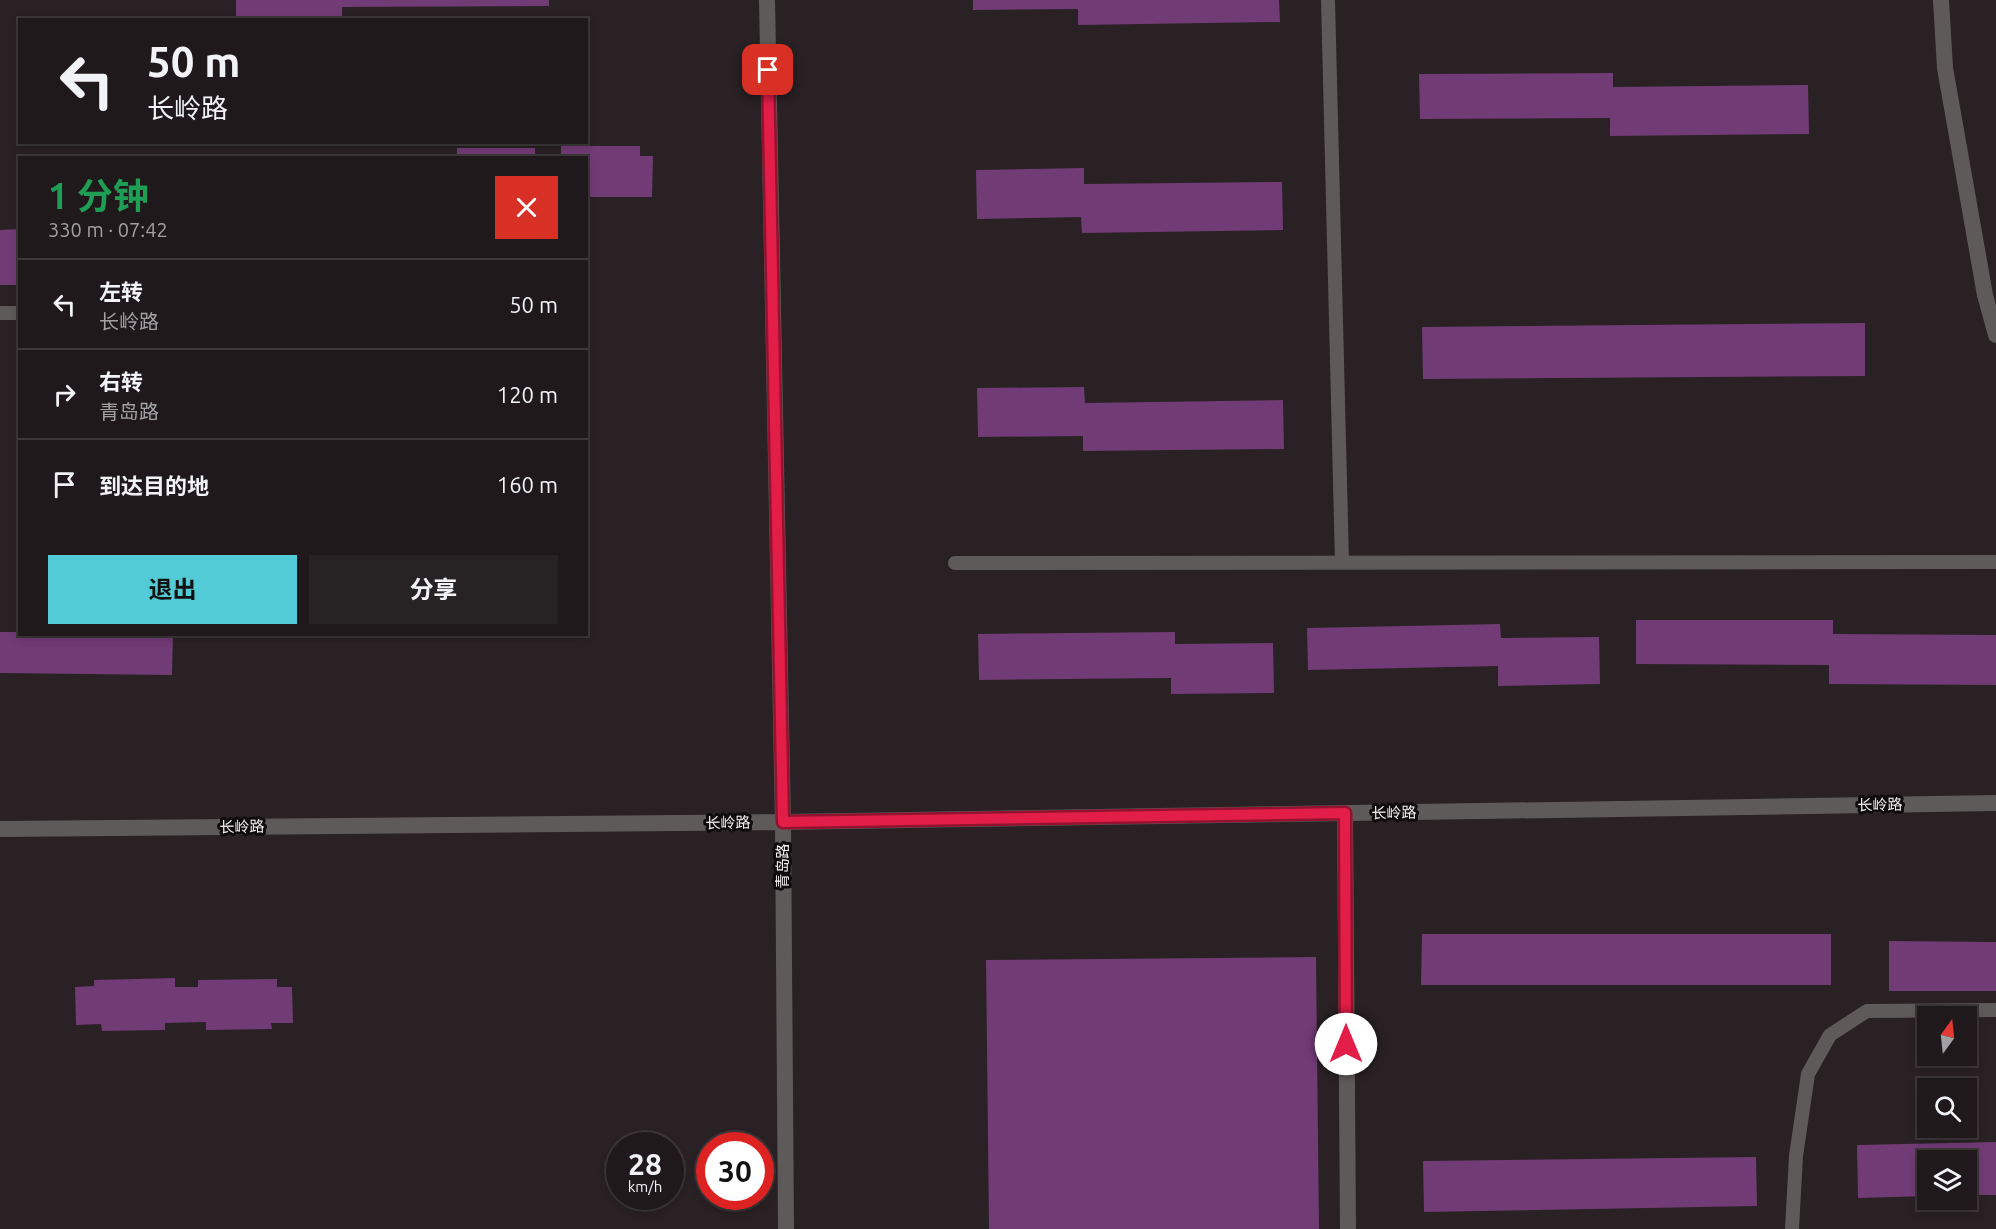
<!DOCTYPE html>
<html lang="zh">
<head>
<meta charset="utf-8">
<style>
	body { margin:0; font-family:Ubuntu,"Noto Sans SC",sans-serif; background:#272224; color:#f1f3f6; height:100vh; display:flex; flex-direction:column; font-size:22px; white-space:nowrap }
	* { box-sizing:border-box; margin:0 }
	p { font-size:20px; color:#a1a0a3 }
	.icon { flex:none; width:33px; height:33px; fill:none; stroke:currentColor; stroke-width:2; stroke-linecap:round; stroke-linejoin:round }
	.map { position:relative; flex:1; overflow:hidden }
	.panel { position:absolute; left:18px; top:156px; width:570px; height:480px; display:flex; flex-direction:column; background:#1f191b; border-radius:0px; box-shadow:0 3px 9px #0003,0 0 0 2px #3c383a }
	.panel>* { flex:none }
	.hud { position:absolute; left:18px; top:18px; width:570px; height:126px; border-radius:0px; box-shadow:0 3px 9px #0003,0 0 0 2px #3c383a; background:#1f191b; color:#f1f3f6; overflow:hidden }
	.needle { width:39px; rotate:15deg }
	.controls { position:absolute; left:1917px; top:1006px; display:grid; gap:12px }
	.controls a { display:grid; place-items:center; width:60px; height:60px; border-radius:0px; background:#1f191b; box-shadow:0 3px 9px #0003,0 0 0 2px #3c383a; font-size:30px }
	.speed { position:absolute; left:606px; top:1132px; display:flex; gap:12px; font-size:30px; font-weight:700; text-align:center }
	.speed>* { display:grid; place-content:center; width:78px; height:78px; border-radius:50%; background:#1f191b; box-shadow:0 3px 9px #0003,0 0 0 2px #3c383a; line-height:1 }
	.speed small { font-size:15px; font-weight:400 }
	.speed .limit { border:9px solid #d22; background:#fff; color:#111 }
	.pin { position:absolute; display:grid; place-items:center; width:51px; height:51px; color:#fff; margin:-26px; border-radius:12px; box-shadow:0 3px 9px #0006 }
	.me { position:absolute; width:66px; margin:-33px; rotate:0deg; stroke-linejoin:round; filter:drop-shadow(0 0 4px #0008) }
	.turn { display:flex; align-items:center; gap:21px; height:126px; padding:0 30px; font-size:27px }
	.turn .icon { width:78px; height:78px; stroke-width:2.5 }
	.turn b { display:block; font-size:42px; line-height:51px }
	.round { display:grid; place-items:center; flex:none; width:63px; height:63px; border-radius:0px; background:#272224 }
	.head { display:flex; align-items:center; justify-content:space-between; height:102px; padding:0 30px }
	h1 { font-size:36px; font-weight:700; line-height:45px; color:#1e9e55 }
	.button { display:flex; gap:12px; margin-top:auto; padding:12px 30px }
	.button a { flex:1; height:69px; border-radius:0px; background:#52cbd7; color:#111; font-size:24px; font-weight:700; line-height:69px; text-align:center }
	.button a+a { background:#272224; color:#f1f3f6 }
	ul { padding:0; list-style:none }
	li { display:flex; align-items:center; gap:18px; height:90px; padding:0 30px; border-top:2px solid #3c383a }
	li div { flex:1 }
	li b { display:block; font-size:22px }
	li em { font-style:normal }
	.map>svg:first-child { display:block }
	.building { fill:#713b75 }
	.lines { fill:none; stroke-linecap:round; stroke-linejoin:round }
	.service { stroke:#5f5a5a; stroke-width:14 }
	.minor { stroke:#5f5a5a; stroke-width:16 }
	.tertiary { stroke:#5f5a5a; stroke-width:16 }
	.route-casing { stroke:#92132f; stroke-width:15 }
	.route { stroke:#e11d48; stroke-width:10 }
	.labels { text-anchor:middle; stroke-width:6; stroke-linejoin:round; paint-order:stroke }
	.street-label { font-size:15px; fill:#f5f0f2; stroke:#0f0c0d }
</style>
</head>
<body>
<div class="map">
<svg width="1996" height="1229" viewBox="0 0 1996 1229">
	<rect width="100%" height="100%" fill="#292124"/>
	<!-- building -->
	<path class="building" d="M236,0H549V6L342,7V20H236Z
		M973,0H1279L1280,22L1078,25V9L973,10Z
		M1613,73V87L1808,85L1809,134L1610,136V118L1420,119L1419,74Z
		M561,146H640V156H653L652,197H586V158H561Z
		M457,148H535V158H457Z
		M1084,168V184L1282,182L1283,230L1082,233L1081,217L977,219L976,170Z
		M20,229V285H0V230Z
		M1865,323V376L1423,379L1422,327Z
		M1084,387L1085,403L1283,400L1284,449L1083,451V436L978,437L977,388Z
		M1636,620H1833V634L1996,635V685L1829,684V665L1636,664Z
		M1500,624L1501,638L1599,637L1600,684L1498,686V666L1308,670L1307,628Z
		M0,632H20V634H173L172,675L0,673Z
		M1175,632V644L1273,643L1274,693L1171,694V678L979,680L978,634Z
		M1422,934H1831V985H1421Z
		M1889,941L1996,942V991H1889Z
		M1316,957L1319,1229H989L986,960Z
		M175,978V987H198V980L277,979V987H292L293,1023H271L272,1029L206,1030V1022L165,1023V1030L102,1031L101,1024L76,1025L75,987L94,986V980Z
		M1996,1142V1195H1966V1161H1928V1196L1858,1198L1857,1145Z
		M1756,1157L1757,1206L1424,1212L1423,1161Z"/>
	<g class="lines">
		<!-- service -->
		<path class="service" d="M1328,0L1342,562
			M0,313H20
			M955,563L1996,562
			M1792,1229L1796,1156L1808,1074L1830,1035L1867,1011L1996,1010"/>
		<!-- minor -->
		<path class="minor" d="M1941,0L1945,68L1985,295L1996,335
			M1345,814L1348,1229"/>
		<!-- tertiary -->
		<path class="tertiary" d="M767,0L783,822L786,1229
			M0,829L783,822L1996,803"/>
	</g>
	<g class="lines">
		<!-- route casing -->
		<g class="route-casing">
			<path id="route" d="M768,70L783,822L1345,813L1346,1044"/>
		</g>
		<!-- route -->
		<use href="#route" class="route"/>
	</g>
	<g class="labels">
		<!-- street labels -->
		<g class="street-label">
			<text transform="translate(1880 805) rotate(-1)" y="5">长岭路</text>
			<text transform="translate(1394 813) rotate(-1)" y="5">长岭路</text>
			<text transform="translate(728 823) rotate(-1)" y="5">长岭路</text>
			<text transform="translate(242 827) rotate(-1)" y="5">长岭路</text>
			<text transform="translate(783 866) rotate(-90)" y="5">青岛路</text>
		</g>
	</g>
</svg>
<div class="controls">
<a><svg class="needle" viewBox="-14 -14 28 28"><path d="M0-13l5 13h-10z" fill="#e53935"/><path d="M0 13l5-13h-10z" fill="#a1a0a3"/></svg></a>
<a><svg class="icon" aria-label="search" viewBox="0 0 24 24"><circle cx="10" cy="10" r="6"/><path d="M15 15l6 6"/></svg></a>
<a><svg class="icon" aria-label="layers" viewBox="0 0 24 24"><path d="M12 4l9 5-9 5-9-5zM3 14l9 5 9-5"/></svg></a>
</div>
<div class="speed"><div>28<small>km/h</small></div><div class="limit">30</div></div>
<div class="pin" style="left:768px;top:70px;background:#d93025"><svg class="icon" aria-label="arrive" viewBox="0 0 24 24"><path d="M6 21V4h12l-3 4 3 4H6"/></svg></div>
<svg class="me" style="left:1346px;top:1044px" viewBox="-20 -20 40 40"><circle r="19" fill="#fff"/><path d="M0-13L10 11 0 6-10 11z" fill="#e11d48"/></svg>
<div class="hud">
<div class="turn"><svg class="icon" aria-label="left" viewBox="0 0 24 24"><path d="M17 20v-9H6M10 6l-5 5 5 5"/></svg><div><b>50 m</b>长岭路</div></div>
</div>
<section class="panel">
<div class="head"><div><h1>1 分钟</h1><p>330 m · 07:42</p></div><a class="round" style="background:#d93025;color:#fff"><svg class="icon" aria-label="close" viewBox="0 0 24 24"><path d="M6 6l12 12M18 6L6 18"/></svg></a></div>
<ul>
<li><svg class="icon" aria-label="left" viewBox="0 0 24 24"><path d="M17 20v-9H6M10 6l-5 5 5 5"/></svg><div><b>左转</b><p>长岭路</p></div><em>50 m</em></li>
<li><svg class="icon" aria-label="right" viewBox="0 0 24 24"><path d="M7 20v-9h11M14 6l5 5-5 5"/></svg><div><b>右转</b><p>青岛路</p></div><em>120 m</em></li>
<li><svg class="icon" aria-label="arrive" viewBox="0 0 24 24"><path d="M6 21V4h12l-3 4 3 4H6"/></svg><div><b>到达目的地</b></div><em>160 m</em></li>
</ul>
<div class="button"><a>退出</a><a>分享</a></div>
</section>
</div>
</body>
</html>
